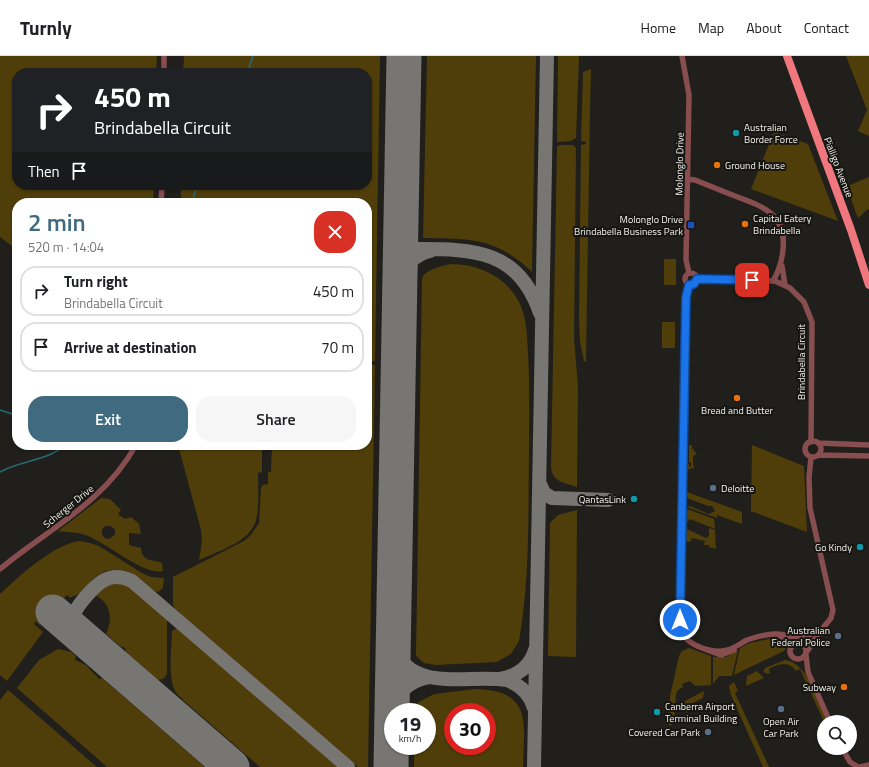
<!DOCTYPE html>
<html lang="en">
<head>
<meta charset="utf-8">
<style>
	body { margin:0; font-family:"Titillium Web",sans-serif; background:#f6f6f6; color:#202124; height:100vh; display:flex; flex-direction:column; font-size:15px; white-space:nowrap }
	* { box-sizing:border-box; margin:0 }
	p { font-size:13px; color:#757577 }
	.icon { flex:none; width:22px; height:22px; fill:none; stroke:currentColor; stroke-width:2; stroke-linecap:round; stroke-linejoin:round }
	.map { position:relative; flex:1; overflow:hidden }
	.side { position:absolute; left:12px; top:142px; width:360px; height:252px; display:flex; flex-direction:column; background:#fff; border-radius:16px; box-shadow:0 1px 3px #0004 }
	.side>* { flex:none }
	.banner { position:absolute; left:12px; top:12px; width:360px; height:122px; border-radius:16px; box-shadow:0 1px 3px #0004; background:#202124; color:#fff; overflow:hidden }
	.fabs { position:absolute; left:817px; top:659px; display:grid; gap:8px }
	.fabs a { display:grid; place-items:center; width:40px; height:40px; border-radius:50%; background:#fff; box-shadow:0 1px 3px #0004; font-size:20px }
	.speed { position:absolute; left:384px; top:647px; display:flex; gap:8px; font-size:20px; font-weight:700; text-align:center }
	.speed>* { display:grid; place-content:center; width:52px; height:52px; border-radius:50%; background:#fff; box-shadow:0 1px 3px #0004; line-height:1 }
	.speed small { font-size:10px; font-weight:400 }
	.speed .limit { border:6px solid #d22; background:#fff; color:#111 }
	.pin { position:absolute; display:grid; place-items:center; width:34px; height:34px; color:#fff; margin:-17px; border-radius:8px; box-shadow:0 2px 6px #0006 }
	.me { position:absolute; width:44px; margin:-22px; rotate:0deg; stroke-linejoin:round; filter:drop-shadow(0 0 3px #0008) }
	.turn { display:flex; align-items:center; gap:14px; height:84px; padding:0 16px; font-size:18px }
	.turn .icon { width:52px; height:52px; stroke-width:2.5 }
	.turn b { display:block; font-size:28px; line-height:34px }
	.then { display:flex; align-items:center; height:38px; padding:0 16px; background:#0003; gap:8px; font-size:15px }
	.round { display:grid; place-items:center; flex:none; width:42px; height:42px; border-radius:16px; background:#f6f6f6 }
	.head { display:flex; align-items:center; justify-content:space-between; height:68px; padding:0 16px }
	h1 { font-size:24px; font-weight:600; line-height:30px; color:#406a7f }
	.action { display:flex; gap:8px; margin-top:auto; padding:8px 16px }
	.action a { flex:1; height:46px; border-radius:16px; background:#406a7f; color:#fff; font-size:16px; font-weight:600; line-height:46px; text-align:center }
	.action a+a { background:#f6f6f6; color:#202124 }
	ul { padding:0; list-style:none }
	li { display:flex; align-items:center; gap:12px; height:50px; margin:0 8px 6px; padding:0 8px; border:2px solid #e0e0e0; border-radius:16px }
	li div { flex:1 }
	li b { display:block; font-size:15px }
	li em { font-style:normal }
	header { display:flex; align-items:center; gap:24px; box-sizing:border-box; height:56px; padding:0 20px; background:#fff; border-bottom:1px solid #e0e0e0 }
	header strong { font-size:19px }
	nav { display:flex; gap:22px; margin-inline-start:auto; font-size:14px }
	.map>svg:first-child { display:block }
	.green { fill:#4f3e09; fill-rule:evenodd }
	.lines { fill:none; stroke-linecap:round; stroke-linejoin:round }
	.stream { stroke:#266a73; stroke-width:1.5 }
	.taxiway { stroke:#787673; stroke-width:14 }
	.runway { stroke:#787673; stroke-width:35 }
	.street { stroke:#874d4f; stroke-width:5.5 }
	.primary { stroke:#f0777d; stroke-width:8 }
	.route-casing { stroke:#114b97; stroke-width:10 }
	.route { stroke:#1a73e8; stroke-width:7 }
	.culture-dot { fill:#0f9aa8; stroke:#171612; stroke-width:1.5 }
	.food-dot { fill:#e8710a; stroke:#171612; stroke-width:1.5 }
	.transit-dot { fill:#1a4fb4; stroke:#171612; stroke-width:1.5 }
	.service-dot { fill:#5c6f8a; stroke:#171612; stroke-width:1.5 }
	.labels { text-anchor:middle; stroke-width:4; stroke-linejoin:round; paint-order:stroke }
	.poi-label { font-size:10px; fill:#f3f2ef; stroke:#171612; text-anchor:end }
	.street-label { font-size:10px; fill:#f3f2ef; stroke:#171612 }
</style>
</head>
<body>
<header>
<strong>Turnly</strong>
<nav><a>Home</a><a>Map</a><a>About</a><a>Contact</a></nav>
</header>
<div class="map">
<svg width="869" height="711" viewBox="0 0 869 711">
	<rect width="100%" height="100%" fill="#201f1b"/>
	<!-- green -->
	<path class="green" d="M0,0H157L156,17H17V129H154L153,147H17V194L0,181Z
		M184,0H380L375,305H367V147H181V129H367V17H183Z
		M427,0H536L532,216C495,181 471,183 423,182Z
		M558,0H579L576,82L571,85L558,86H557Z
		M846,0H869V80L858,75L867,54Z
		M591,13L590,54L586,306L584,305L580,286L579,264L581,89L586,88V86L581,85L583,16Z
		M774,76L808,88L838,165L751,133Z
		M559,89H573L576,92L574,282L578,330L577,431C565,427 552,426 551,411L557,91Z
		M869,121V154L868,153L858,162L852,146L850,129Z
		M664,203H676V229H664Z
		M451,208C479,208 506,221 519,246C527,262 527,280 528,297C530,331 529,365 529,400C528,461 530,524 519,585L511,598L497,606L435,609L424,607L416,600L422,222C426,213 442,210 451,208Z
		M662,266H675V292H662Z
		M367,308L375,309L368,711H358L175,553L173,549V521L244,485L251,479L259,467L261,432L263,429L268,428V416H271L272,389H367Z
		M178,389H262V416L258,417C258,431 259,446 257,460C253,486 219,494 199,504L202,485L201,474Z
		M689,389H692V392L697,398L693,400V409L695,411L687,414V408H689V411L691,410V406L689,407Z
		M752,389L804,410L807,476L751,455Z
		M687,436L742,456V468L717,459V462L687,451L690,450L709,458L715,455L712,450H708L687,442Z
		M101,442L110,443L121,454L118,458L125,463L131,461L139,468L141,478L129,477V489L141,492C142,507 153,503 162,507L163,515C145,520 106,487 88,480C77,475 69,477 58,475ZM105,470H110L115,473V478L111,482L106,483L102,479V474Z
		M687,453L714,463L715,473L690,463L687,466V473L706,482L709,480V472L715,474L716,493L709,491V489H704L705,485L692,482L690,486L685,485Z
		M577,454L576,601L548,600L550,467L558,459Z
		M80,485L90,487L99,490L142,517L151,521L164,522L163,532L158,536C151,535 145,526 139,522C124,510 104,511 91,525C88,528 85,534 81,537C78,539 74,539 70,542L67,539L40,569L35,565L34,568L43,576L7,625L0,619V538C18,521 55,487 80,485Z
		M117,524L131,530L167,561V618L163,623L158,624L126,596L125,592L120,590L106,578C113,563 111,547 95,539L105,527Z
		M176,573H181L190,580L303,678L304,681L306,680L342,711H260L183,644L182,642C165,633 172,593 172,575Z
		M773,582L781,583L787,591L784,595L734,619L740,592L750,587Z
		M689,592L711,600V629L695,630L690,625L682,628L683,631L678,634L676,638L674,667L669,670L670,640L679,600L682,595Z
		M58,593L71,596L76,600L75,604L86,609L99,623L102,622L205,711H107L17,632L39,604Z
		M738,594L732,620H719L713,628V601H726Z
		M785,604C808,606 819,648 827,666H824L800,613L796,615C789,605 778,608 769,613L770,617L768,618L763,616L765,612Z
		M757,615L764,622L746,630L747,620Z
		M734,626L738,635L735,637L769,711H763L731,639L729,630Z
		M475,633C533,634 524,667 523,711H414V690H427V656H415L417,647L434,638ZM453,656H487V690H453Z
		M8,634L97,711H0V644Z
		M704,635L703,642L689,649L687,658L684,651L685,645Z"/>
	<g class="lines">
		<!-- stream -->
		<path class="stream" d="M247,17L253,0
			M192,147L197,129
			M0,354L12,358L17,367
			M0,416C21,404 48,405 65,389"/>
		<!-- taxiway -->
		<path class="taxiway" d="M400,193C462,194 516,186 540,257
			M399,229C402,212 413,199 430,195
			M539,426L544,437L552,442L608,444
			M78,577C75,572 72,566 74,559C75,554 80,548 83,544C97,527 110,514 132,525L348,711
			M393,589C410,638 466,618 507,624C520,629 530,638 534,652
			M500,623C517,620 530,611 535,594
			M392,658C396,638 407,625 429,621
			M534,711L547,0"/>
		<!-- runway -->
		<path class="runway" d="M53,556L232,711
			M391,711L404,0"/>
		<!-- street -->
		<path class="street" d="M682,0L689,39L686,204L689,217
			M164,17V0
			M687,123L695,124C708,129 721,135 735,140C762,150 787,158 783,193C782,205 779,215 773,225
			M161,147L162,129
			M782,210L785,229
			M685 223a6 6 0 1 1 12 0a6 6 0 1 1-12 0Z
			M697,223L775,225L790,232L804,246L812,266L811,386
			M689,229L686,241L685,255L680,531C680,544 677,561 681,574C686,590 713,598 728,594C735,592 741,587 747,584C765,578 785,573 799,587
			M805 393a8 8 0 1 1 16 0a8 8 0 1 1-16 0Z
			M818,387L869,389
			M819,399L869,400
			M0,513C49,472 103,448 136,389
			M791,578L805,581L820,574
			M779,579L786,584L791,592
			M790 595a8 8 0 1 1 16 0a8 8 0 1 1-16 0Z
			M707,594L721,599L734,594
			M806,597L819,577L831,562L833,554L810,452L809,422L811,401
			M806,599L808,616L830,666
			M842,692L850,706L858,711
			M860,711L869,709"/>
		<!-- primary -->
		<path class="primary" d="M787,0L851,174L869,229"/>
	</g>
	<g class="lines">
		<!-- route casing -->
		<g class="route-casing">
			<path id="route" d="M680,564L686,241L689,229L694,228L697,223L752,224"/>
		</g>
		<!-- route -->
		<use href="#route" class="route"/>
	</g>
	<!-- markers -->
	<g class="culture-dot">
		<circle cx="736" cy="77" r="4"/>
		<circle cx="634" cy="443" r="4"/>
		<circle cx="860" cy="491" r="4"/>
		<circle cx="657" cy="656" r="4"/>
	</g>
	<g class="food-dot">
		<circle cx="717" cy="109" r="4"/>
		<circle cx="745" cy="168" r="4"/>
		<circle cx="737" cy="342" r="4"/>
		<circle cx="844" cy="631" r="4"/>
	</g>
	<rect class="transit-dot" x="687" y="165" width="8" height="8" rx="2"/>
	<g class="service-dot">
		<circle cx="713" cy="432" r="4"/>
		<circle cx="838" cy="580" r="4"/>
		<circle cx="781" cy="653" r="4"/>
		<circle cx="708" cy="676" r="4"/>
	</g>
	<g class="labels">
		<!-- poi labels -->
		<g class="poi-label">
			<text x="744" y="75" text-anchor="start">Australian<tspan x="744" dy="12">Border Force</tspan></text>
			<text x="725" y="113" text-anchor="start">Ground House</text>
			<text x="753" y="166" text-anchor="start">Capital Eatery<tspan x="753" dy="12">Brindabella</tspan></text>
			<text x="683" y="167">Molonglo Drive<tspan x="683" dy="12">Brindabella Business Park</tspan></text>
			<text x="737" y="358" text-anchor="middle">Bread and Butter</text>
			<text x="721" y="436" text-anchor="start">Deloitte</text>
			<text x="626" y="447">QantasLink</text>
			<text x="852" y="495">Go Kindy</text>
			<text x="830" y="578">Australian<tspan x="830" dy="12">Federal Police</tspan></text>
			<text x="836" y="635">Subway</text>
			<text x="665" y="654" text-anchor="start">Canberra Airport<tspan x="665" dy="12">Terminal Building</tspan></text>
			<text x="781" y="669" text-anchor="middle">Open Air<tspan x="781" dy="12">Car Park</tspan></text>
			<text x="700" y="680">Covered Car Park</text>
		</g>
		<!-- street labels -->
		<g class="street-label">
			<text transform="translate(679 108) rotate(-89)" y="4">Molonglo Drive</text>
			<text transform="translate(839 111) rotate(69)" y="4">Pialligo Avenue</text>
			<text transform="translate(801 306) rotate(-90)" y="4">Brindabella Circuit</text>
			<text transform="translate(68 450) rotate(-39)" y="4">Scherger Drive</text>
		</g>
	</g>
</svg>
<div class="fabs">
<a><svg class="icon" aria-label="search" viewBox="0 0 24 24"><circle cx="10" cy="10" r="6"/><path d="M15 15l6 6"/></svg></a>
</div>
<div class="speed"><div>19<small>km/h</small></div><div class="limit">30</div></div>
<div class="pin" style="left:752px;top:224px;background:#d93025"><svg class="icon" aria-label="arrive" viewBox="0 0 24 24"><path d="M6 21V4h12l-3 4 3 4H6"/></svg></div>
<svg class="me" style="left:680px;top:564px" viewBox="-20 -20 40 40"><circle r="17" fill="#1a73e8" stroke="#fff" stroke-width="3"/><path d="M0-11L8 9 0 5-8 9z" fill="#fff"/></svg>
<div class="banner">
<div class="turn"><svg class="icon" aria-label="right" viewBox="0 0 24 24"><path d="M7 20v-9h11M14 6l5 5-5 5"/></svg><div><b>450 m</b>Brindabella Circuit</div></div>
<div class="then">Then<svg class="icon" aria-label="arrive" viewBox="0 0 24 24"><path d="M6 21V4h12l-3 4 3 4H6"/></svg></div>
</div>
<section class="side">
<div class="head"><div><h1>2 min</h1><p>520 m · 14:04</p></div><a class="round" style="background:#d93025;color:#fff"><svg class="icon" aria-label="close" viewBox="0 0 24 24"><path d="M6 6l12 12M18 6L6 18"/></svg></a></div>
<ul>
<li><svg class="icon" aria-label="right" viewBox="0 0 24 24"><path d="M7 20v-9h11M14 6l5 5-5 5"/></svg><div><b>Turn right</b><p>Brindabella Circuit</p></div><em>450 m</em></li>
<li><svg class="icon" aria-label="arrive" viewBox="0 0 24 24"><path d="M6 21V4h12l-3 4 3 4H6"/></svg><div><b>Arrive at destination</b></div><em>70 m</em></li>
</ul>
<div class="action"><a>Exit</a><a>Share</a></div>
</section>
</div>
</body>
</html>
